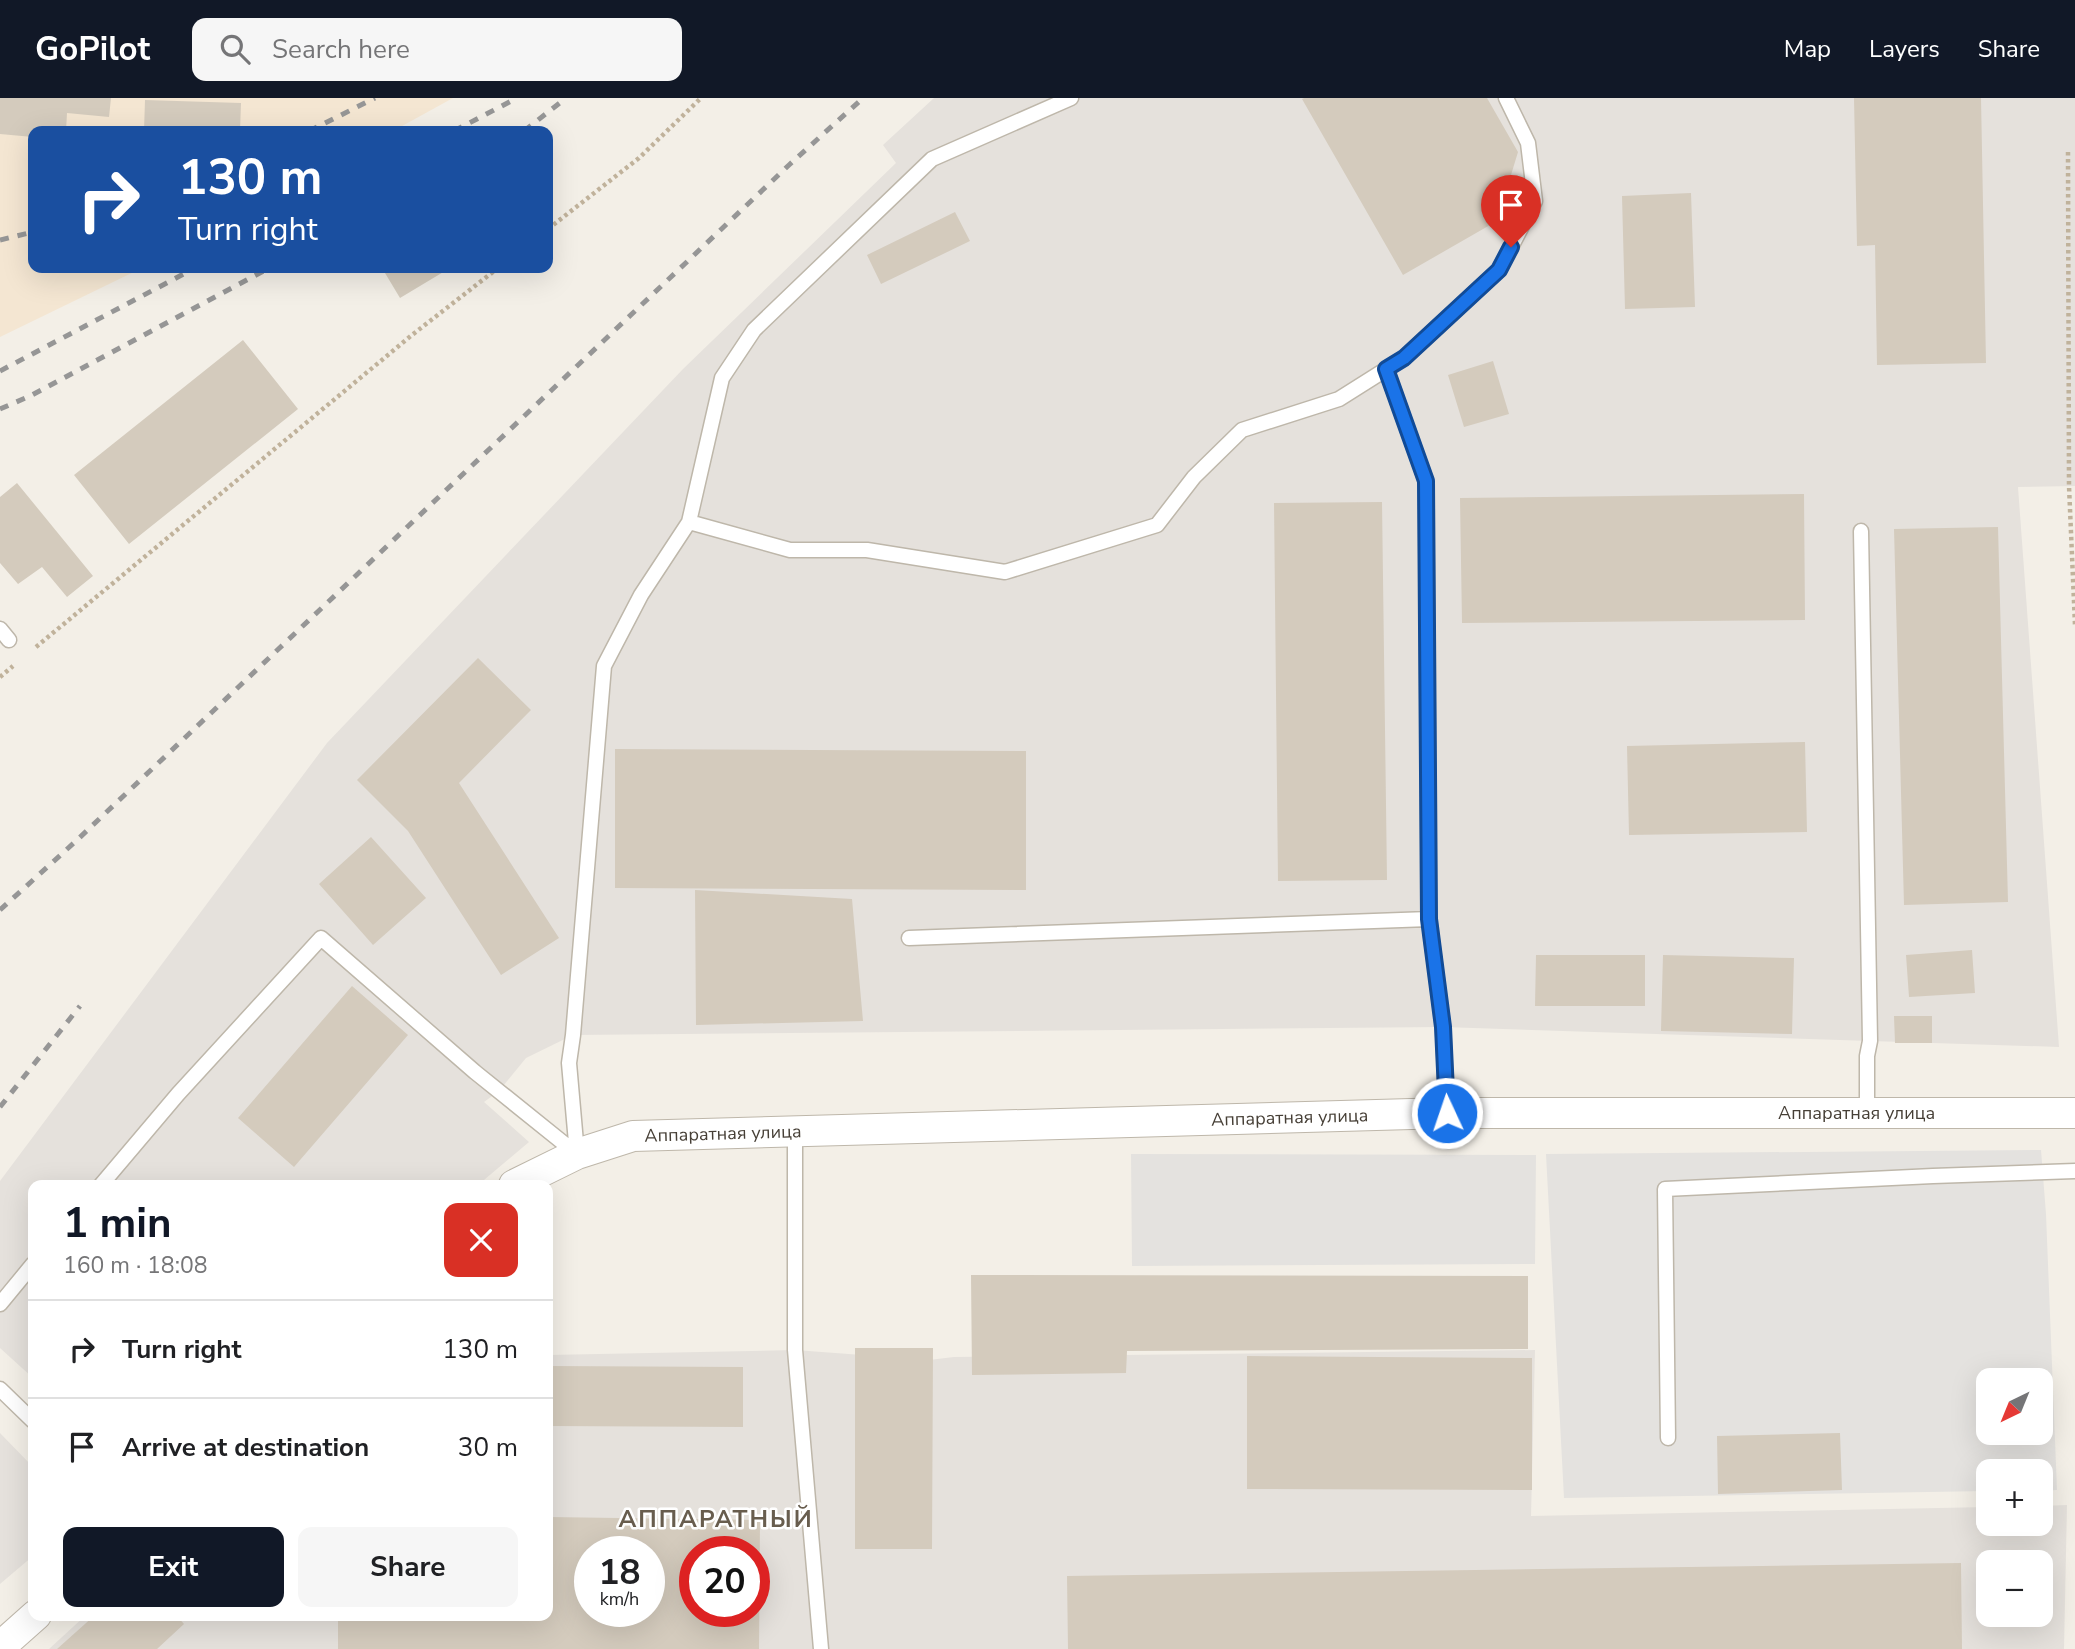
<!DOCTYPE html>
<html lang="en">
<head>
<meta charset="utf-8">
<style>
	body { margin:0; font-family:"Nunito Sans",sans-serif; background:#f6f6f6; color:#202124; height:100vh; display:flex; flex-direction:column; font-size:26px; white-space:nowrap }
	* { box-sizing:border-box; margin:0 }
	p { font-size:23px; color:#757577 }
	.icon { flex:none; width:38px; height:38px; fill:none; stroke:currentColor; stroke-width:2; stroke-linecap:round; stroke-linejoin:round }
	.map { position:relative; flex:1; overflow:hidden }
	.sheet { position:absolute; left:28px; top:1082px; width:525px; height:441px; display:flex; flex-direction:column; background:#fff; border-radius:14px; box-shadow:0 7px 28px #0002 }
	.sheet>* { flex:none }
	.top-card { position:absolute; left:28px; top:28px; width:525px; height:147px; border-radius:14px; box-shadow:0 7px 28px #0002; background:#1a4fa0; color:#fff; overflow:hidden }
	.needle { width:46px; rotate:223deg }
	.controls { position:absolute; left:1976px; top:1270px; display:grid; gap:14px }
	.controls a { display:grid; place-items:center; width:77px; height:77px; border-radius:14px; background:#fff; box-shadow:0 7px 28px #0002; font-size:35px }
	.speed { position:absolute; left:574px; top:1438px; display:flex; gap:14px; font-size:35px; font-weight:700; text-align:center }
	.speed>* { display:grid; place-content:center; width:91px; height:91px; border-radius:50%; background:#fff; box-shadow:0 7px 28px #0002; line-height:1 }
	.speed small { font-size:18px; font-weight:400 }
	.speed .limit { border:10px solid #d22; background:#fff; color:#111 }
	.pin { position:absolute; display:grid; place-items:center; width:60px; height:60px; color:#fff; margin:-72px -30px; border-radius:50% 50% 50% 0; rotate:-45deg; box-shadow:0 0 7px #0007 }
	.pin .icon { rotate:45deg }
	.me { position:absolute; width:77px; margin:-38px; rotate:357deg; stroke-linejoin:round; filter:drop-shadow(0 0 5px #0008) }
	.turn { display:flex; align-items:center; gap:24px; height:147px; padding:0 35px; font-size:32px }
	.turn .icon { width:91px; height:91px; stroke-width:2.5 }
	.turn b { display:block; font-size:49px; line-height:60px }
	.round { display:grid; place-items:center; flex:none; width:74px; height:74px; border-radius:14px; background:#f6f6f6 }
	.summary { display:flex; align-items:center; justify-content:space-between; height:119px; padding:0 35px }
	h1 { font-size:42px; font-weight:700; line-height:52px; color:#111827 }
	.cta { display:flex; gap:14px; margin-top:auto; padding:14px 35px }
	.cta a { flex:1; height:80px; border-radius:14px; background:#111827; color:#fff; font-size:28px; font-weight:700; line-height:80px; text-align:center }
	.cta a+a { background:#f6f6f6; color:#202124 }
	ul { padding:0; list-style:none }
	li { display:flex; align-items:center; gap:21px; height:98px; padding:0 35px; border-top:2px solid #e0e0e0 }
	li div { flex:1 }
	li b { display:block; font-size:26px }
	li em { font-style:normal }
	header { display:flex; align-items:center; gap:42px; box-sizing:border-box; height:98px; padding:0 35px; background:#111827; color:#fff }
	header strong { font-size:33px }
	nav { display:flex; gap:38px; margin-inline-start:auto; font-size:24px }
	.search { width:490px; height:63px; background:#f6f6f6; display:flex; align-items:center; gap:18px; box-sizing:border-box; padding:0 24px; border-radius:14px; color:#757577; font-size:26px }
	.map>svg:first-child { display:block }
	.commercial { fill:#f4e6d2 }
	.industrial { fill:#e5e1dc; fill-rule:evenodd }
	.parking { fill:#e4e2df; fill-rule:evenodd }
	.building { fill:#d4cbbd; fill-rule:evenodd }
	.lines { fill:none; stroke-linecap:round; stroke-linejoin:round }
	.service-casing { stroke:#beb7aa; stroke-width:17 }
	.minor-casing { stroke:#beb7aa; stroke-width:32 }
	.path { stroke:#c0b29b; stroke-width:4.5; stroke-dasharray:3.5 3.5; stroke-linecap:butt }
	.service { stroke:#fff; stroke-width:14 }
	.minor { stroke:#fff; stroke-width:30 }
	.rail { stroke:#969696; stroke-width:5; stroke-dasharray:9 9; stroke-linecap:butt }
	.route-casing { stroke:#114b97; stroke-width:18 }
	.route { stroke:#1a73e8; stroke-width:12 }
	.labels { text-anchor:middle; stroke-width:5; stroke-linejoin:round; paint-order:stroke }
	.street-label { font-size:18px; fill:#463f36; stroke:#fff }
	.district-label { font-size:24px; font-weight:bold; letter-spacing:2px; fill:#685d4e; stroke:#fff }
</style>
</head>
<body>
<header>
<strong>GoPilot</strong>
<div class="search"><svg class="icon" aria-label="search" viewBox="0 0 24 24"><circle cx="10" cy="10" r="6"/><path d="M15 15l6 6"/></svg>Search here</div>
<nav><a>Map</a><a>Layers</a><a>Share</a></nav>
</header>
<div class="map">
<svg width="2075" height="1551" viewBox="0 0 2075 1551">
	<rect width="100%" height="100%" fill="#f3efe7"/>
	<!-- commercial -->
	<path class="commercial" d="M0,0H453L393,33H33V170H142L0,239Z"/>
	<!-- industrial -->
	<path class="industrial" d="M934,0H2075V388L2018,389L2059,949L1443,929L573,937L526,960L499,993L484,1004L529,1044L478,1087H33V1280L0,1250V1083L327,645L683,271L896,65L883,47Z
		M795,1252L929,1262L954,1259L1535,1252L1531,1418L1988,1409V1426H2040L2041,1408L2067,1407L2064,1551H49L86,1517H548V1257ZM590,1454H649V1514H590ZM695,1454H754V1514H695ZM1988,1465H2040V1517H1988Z
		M0,1335L33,1369V1458L0,1486Z"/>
	<!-- parking -->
	<path class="parking" d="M2041,1052L2046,1116L2057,1392L2041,1393L2040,1374H1988V1393L1564,1400L1546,1056ZM1988,1283H2040V1335H1988Z
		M1131,1056L1536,1057L1535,1166L1132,1168Z"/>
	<!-- building -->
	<path class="building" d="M0,0H111L109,19L67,15L66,33H33V39L0,36Z
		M1304,0H1487L1518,54L1497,123L1403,177L1302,1Z
		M1854,0H1981L1986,265L1877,267L1875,147L1857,148Z
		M145,2L241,5L240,33H144Z
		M1691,95L1695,209L1625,211L1622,98Z
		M955,114L970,143L881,186L867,157Z
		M382,170H450L400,200Z
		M243,242L298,311L129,446L74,377Z
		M1493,263L1509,316L1464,329L1448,277Z
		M17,385L93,478L67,499L42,469L18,486L0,465V399Z
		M1804,396L1805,522L1462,525L1460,400Z
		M1382,404L1387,782L1278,783L1274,405Z
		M1998,429L2008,804L1904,807L1894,431Z
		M478,560L531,612L459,685L559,840L501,877L408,733L357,682Z
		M1805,644L1807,734L1629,737L1627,648Z
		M615,651L1026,653V792L615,790Z
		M371,739L426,800L373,847L319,786Z
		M695,792L852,801L863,923L696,927Z
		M1972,852L1975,895L1909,899L1906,857Z
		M1536,857H1645V908H1535Z
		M1663,857L1794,860L1792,936L1661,933Z
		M352,888L408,937L294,1069L238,1020Z
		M1894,918H1932V945H1895Z
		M971,1177L1528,1178V1251L1127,1253L1126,1275L972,1277Z
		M855,1250H933L932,1451H855Z
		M1247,1258L1532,1260V1392L1247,1391Z
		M548,1268L743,1269V1329L548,1328Z
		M1840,1335L1842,1392L1718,1396L1717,1338Z
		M548,1419L760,1422L759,1551H338V1517H548ZM590,1454H649V1514H590ZM695,1454H754V1514H695Z
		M1961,1465L1962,1551H1068L1067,1478Z
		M95,1517H176L184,1526L157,1551H57Z"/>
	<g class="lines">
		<!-- service casing -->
		<g class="service-casing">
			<path id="service" d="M1386,271L1426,383L1429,821
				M689,424L790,452H867L1005,474L1157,427L1194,379L1242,332L1339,301L1404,260L1499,172L1535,103L1528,45L1506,0
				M1861,433L1870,943L1867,958V1015
				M0,531L9,542
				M909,840L1429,821L1443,929L1447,1015
				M795,1033V1252L821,1551
				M577,1056L569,965L573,937L604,568L641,497L689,424L722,280L754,232L932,61L1071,0
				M101,1087L178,996L321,840L475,974L577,1056
				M0,1206L33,1166
				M0,1291L33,1323
				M1668,1340L1665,1091L1933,1078L2075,1073"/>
		</g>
		<!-- minor casing -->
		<g class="minor-casing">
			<g id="minor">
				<path id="s1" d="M514,1087L577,1056L633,1038L1447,1015H2075"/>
				<path d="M0,1549L36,1517"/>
			</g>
		</g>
		<!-- path -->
		<path class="path" d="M2068,54L2069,388L2075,527
			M548,131L639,60L701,0
			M36,549L412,237L498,170
			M0,579L13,568"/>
		<!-- service -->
		<use href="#service" class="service"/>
		<!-- minor -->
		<use href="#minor" class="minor"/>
		<!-- rail -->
		<path class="rail" d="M309,33L375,0
			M454,33L517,0
			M524,33L566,0
			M0,142L33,134
			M0,273L195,170
			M0,311L30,298L269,170
			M0,812L76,743L789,67L863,0
			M0,1009L80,908"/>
	</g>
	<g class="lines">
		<!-- route casing -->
		<g class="route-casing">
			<path id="route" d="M1447,1015L1443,929L1429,821L1426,383L1386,271L1404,260L1499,172L1511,149"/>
		</g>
		<!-- route -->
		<use href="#route" class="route"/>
	</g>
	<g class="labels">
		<!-- street labels -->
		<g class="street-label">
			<text dy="6" stroke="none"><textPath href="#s1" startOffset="1353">Аппаратная улица</textPath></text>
			<text dy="6" stroke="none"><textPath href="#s1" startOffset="786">Аппаратная улица</textPath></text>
			<text dy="6" stroke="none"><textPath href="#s1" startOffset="219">Аппаратная улица</textPath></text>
		</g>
		<!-- district labels -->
		<g class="district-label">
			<text x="716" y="1429">АППАРАТНЫЙ</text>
		</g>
	</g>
</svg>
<div class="controls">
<a><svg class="needle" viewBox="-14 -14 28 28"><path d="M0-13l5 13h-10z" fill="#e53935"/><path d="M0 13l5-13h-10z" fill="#757577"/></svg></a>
<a>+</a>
<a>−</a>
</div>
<div class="speed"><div>18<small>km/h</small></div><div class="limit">20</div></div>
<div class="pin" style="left:1511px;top:149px;background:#d93025"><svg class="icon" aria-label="arrive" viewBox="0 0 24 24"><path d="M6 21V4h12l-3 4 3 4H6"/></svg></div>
<svg class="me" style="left:1447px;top:1015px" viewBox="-20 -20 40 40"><circle r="17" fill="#1a73e8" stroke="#fff" stroke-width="3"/><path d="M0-11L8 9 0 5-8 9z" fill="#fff"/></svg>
<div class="top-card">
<div class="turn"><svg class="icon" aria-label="right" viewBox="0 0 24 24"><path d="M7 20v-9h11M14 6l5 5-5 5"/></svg><div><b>130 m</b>Turn right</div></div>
</div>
<section class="sheet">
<div class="summary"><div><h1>1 min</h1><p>160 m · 18:08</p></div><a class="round" style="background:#d93025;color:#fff"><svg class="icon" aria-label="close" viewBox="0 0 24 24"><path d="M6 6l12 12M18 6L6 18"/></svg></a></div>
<ul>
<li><svg class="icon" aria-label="right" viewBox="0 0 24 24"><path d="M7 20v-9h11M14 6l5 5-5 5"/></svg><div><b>Turn right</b></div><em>130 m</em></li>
<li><svg class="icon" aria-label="arrive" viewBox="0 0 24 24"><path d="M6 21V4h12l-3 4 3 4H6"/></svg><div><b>Arrive at destination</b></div><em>30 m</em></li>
</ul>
<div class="cta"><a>Exit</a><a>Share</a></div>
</section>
</div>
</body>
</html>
